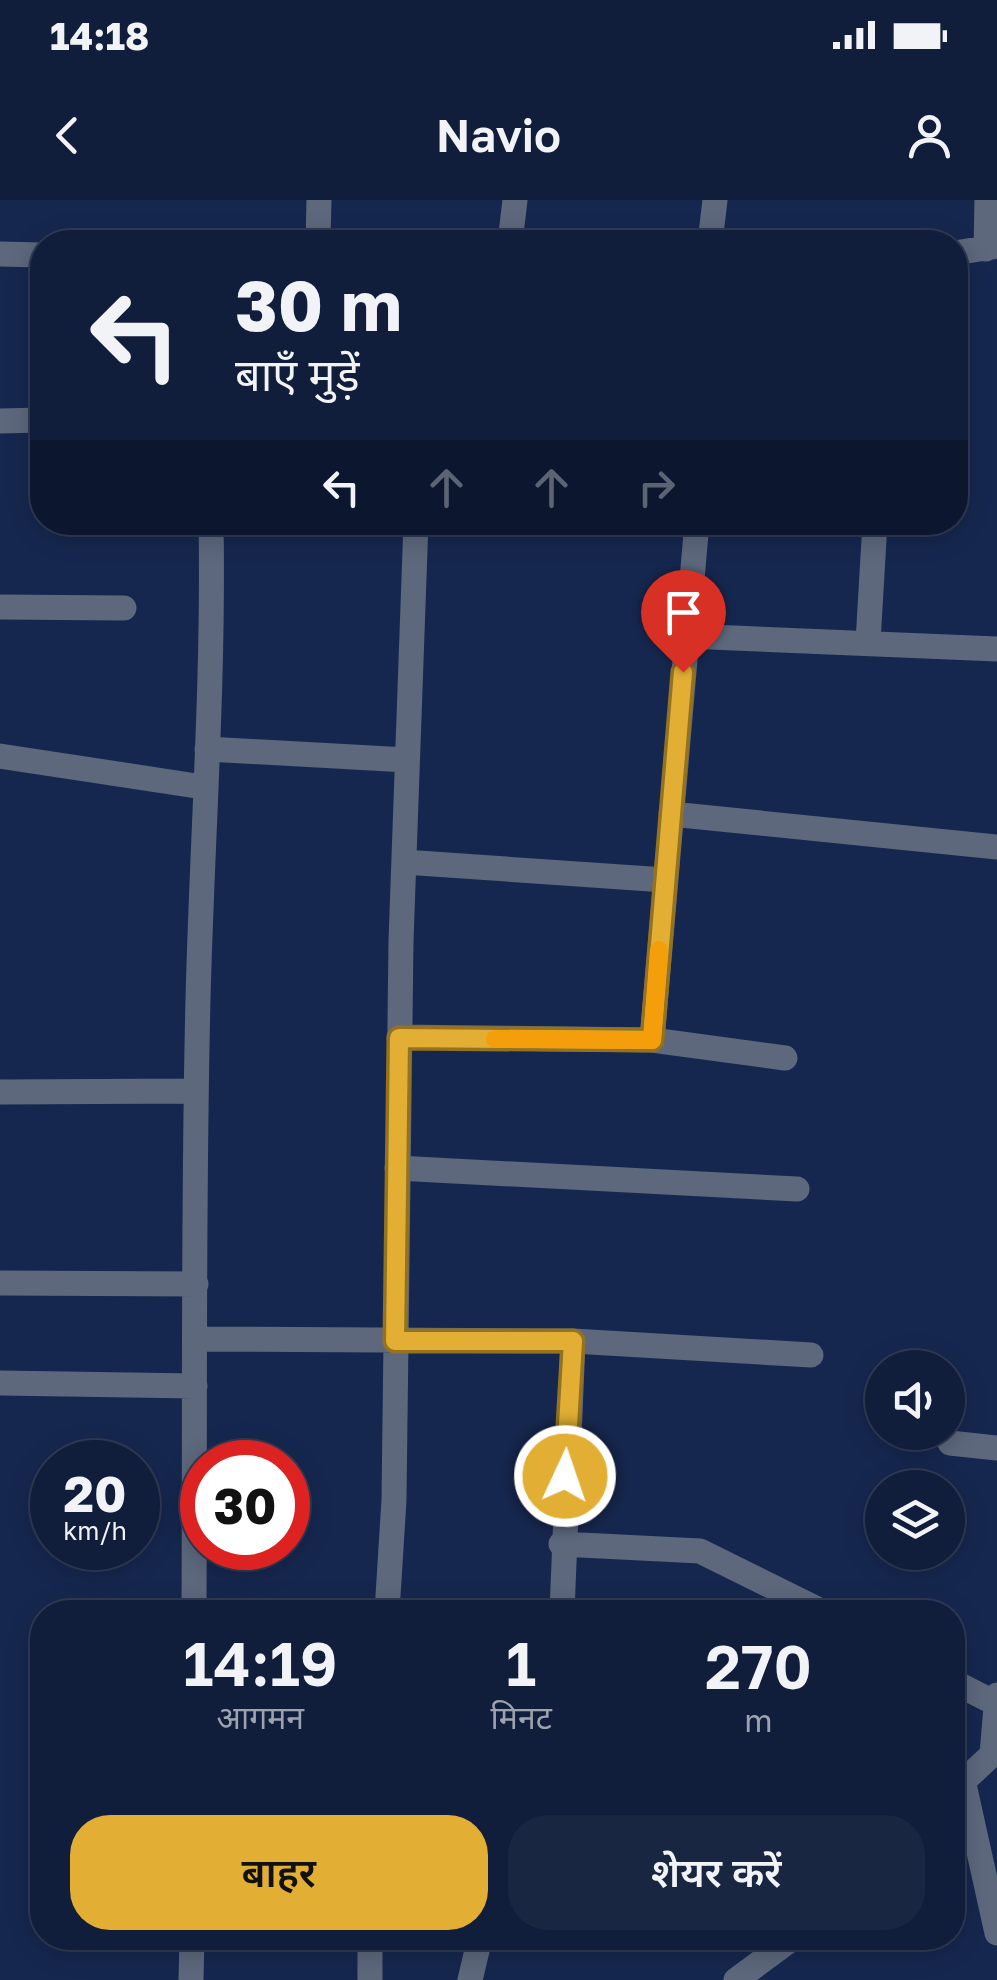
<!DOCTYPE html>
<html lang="hi">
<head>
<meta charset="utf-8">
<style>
	body { margin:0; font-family:"Golos Text","Noto Sans Devanagari",sans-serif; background:#192642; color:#f1f3f6; height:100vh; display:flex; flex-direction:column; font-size:38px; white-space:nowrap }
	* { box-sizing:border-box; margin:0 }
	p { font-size:32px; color:#9ca2af }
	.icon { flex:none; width:55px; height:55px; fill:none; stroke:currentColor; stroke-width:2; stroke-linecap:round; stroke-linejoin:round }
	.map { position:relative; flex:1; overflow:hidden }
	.details { position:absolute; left:30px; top:1400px; width:935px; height:350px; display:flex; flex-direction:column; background:#101d3b; border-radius:40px; box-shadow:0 5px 25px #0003,0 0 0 2px #303b55 }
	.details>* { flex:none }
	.top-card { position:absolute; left:30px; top:30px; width:938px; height:305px; border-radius:40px; box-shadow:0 5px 25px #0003,0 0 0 2px #303b55; background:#101d3b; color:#f1f3f6; overflow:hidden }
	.fabs { position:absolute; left:865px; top:1150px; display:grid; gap:20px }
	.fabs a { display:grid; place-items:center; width:100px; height:100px; border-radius:50%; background:#101d3b; box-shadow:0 5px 25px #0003,0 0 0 2px #303b55; font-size:50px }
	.speed { position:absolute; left:30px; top:1240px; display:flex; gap:20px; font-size:50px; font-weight:700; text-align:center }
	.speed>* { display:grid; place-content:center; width:130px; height:130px; border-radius:50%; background:#101d3b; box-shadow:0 5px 25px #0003,0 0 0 2px #303b55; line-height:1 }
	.speed small { font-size:25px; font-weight:400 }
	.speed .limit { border:15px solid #d22; background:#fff; color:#111 }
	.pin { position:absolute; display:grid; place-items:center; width:85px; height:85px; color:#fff; margin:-102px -42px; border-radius:50% 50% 50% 0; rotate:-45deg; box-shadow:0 0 10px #0007 }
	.pin .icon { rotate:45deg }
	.me { position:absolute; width:110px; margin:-55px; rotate:3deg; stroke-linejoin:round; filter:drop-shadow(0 0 8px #0008) }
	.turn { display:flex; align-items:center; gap:35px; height:210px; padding:0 40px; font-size:45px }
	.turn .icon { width:130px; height:130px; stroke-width:2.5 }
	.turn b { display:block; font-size:70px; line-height:85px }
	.lanes { display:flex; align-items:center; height:95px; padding:0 40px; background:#0003; justify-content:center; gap:50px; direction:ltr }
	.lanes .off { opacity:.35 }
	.eta { display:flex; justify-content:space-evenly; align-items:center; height:170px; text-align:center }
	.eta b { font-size:60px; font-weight:600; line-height:70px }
	.primary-button { display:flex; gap:20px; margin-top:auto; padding:20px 40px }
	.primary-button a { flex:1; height:115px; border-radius:40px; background:#e2af34; color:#111; font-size:40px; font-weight:600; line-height:115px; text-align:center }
	.primary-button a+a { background:#192642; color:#f1f3f6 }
	.status { display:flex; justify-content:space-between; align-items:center; height:70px; padding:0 50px; background:#101d3b; direction:ltr }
	.status svg { height:28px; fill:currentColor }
	header { display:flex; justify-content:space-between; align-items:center; height:130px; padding:0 40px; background:#101d3b; font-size:45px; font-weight:600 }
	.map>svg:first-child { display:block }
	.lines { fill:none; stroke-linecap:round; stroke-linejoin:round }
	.minor { stroke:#5d687d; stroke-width:25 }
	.route-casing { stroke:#937222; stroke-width:25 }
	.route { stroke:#e2af34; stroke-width:18 }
	.slow { stroke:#f59e0b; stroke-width:18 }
</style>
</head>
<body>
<div class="status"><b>14:18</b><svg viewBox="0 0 49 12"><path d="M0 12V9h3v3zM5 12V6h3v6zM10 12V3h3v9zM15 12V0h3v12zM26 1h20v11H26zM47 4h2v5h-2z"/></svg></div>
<header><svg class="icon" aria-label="back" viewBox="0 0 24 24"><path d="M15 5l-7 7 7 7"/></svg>Navio<svg class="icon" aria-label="person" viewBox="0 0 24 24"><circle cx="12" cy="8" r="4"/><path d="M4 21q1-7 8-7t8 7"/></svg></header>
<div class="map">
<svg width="997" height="1780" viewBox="0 0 997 1780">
	<rect width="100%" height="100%" fill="#16274f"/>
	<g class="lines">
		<!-- minor -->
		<path class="minor" d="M318,42L319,0
			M510,42L515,0
			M710,42L715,0
			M986,49L987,0
			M955,53L997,46
			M0,54L42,55
			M0,221L42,220
			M0,407L124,408
			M686,436L997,449
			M868,442L875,322
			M207,549L407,560
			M0,556L203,587
			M671,614L997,647
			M404,662L665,680
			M399,837L652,840L785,858
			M652,840L697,322
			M0,892L195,891
			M397,968L797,989
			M0,1083L196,1084
			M196,1139L573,1141L811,1155
			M0,1183L195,1186
			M950,1243L997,1248
			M561,1344L700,1351L823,1412
			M194,1412C195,1208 193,1003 198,799C202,640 214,482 211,322
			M387,1412L394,1300L401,741L416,322
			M562,1412L573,1141
			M952,1481L997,1504
			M992,1554L997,1495
			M952,1573L963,1580L997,1733
			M953,1591L997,1550
			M370,1738V1780
			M191,1780L192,1738
			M470,1780L480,1738
			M736,1780L793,1738"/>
	</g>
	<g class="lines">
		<!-- route casing -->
		<g class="route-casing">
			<path id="route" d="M565,1276L573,1141H395L399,838L652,840L683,472"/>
		</g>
		<!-- route -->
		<use href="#route" class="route"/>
		<!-- slow -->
		<path class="slow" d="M495,839L652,840L659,750"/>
	</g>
</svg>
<div class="fabs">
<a><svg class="icon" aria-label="sound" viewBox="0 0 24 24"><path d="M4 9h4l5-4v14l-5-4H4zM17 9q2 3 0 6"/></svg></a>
<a><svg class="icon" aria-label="layers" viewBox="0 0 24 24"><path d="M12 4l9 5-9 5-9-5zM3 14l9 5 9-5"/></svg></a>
</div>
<div class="speed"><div>20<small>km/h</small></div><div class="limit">30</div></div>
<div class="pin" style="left:683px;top:472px;background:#d93025"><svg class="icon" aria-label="arrive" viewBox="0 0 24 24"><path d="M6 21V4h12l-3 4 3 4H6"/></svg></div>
<svg class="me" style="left:565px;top:1276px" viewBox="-20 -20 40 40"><circle r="17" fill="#e2af34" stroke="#fff" stroke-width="3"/><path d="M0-11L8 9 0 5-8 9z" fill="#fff"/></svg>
<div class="top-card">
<div class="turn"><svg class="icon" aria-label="left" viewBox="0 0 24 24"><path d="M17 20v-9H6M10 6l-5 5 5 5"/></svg><div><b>30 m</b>बाएँ मुड़ें</div></div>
<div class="lanes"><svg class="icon" aria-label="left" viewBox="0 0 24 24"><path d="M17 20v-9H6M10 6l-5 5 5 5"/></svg><svg class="icon off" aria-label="ahead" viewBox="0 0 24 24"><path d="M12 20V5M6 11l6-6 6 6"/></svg><svg class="icon off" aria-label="ahead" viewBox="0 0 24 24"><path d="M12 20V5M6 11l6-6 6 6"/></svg><svg class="icon off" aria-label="right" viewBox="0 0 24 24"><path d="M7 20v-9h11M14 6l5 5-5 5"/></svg></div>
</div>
<section class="details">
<div class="eta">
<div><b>14:19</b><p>आगमन</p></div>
<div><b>1</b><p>मिनट</p></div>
<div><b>270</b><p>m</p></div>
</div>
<div class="primary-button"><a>बाहर</a><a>शेयर करें</a></div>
</section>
</div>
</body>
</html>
